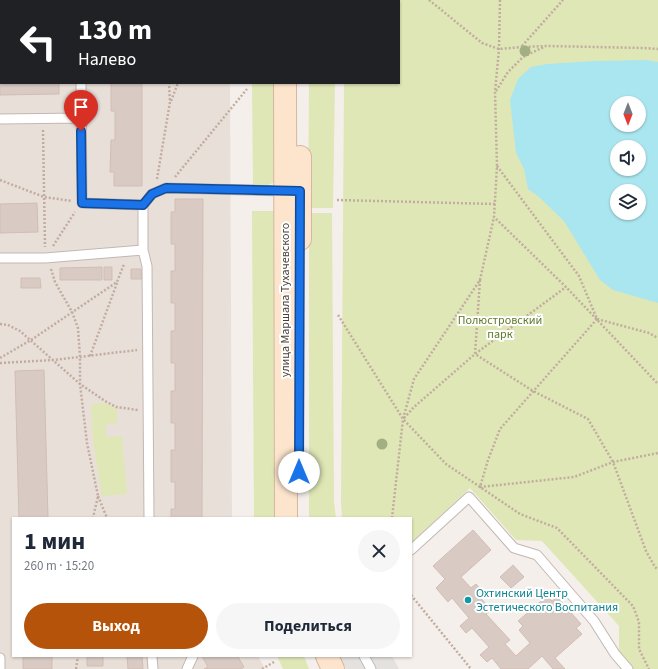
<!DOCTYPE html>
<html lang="ru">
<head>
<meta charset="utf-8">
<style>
	body { margin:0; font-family:"Source Sans 3",sans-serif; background:#f6f6f7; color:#1f2937; height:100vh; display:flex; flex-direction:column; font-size:15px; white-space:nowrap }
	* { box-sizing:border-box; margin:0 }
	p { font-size:13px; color:#747a83 }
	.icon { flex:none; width:22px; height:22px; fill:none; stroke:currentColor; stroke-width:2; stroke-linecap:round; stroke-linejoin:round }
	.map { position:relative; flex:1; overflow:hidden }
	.side { position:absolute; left:12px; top:517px; width:400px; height:140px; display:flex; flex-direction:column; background:#fff; border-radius:0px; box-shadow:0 1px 3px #0004 }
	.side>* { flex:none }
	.top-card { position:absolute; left:0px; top:0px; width:400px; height:84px; box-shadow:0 1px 3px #0004; background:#202124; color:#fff; overflow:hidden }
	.needle { width:26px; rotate:180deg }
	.tools { position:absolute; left:610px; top:96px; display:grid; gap:8px }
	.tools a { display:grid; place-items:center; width:36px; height:36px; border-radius:50%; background:#fff; box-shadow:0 1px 3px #0004; font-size:20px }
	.pin { position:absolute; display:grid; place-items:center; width:34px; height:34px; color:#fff; margin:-41px -17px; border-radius:50% 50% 50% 0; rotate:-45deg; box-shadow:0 0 4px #0007 }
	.pin .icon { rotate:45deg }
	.me { position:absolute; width:44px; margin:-22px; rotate:0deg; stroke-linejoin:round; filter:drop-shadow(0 0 3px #0008) }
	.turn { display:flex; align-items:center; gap:14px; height:84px; padding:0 12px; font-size:18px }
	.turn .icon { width:52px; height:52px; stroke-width:2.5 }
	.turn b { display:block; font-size:28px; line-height:34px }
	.round { display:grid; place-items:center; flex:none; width:42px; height:42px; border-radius:21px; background:#f6f6f7 }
	.headline { display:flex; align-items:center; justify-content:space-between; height:68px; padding:0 12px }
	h1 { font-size:24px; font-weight:700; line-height:30px }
	.primary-button { display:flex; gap:8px; margin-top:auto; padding:8px 12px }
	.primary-button a { flex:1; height:46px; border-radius:24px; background:#b45309; color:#fff; font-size:16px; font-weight:700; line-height:46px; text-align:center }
	.primary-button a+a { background:#f6f6f7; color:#1f2937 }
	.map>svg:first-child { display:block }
	.residential { fill:#e9dfd9 }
	.green { fill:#dfe7b6; fill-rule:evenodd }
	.parking { fill:#e4e1df }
	.water { fill:#aae6ef; fill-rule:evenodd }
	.building { fill:#d9cbc4; stroke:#d1bdb4 }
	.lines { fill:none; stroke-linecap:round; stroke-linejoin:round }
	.lane-casing { stroke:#c3b7b1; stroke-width:11 }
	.secondary-casing { stroke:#d6b79f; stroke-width:24 }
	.path { stroke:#c2ac9f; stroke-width:2.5; stroke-dasharray:2 2; stroke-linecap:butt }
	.lane { stroke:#fff; stroke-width:9 }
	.secondary { stroke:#fde4cd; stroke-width:22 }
	.tree { fill:#a3af82 }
	.route-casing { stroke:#114b97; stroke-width:10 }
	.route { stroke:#1a73e8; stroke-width:7 }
	.culture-dot { fill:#0f9aa8; stroke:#fff; stroke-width:1.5 }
	.labels { text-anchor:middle; stroke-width:4; stroke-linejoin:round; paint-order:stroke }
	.street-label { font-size:12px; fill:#493e39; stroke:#fff }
	.park-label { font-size:12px; fill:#607a2d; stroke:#fff }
	.culture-label { font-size:12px; fill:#0d838f; stroke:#fff; text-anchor:start }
</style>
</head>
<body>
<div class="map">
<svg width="658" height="669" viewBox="0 0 658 669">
	<rect width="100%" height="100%" fill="#f5efeb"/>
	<!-- residential -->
	<path class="residential" d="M0,0H230L1,1V83H230L232,518H13V656H258L265,669H0Z"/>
	<!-- green -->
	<path class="green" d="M345,0H658V669H633L619,652V626L542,541L516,540L470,488L411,543V518H342L341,502L344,83H399V1ZM617,103H639V125H617ZM617,147H639V169H617ZM617,191H639V213H617Z
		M252,83H276L275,182L268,185H253Z
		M309,83H335L333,208H308Z
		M252,211H277V518H254Z
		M309,213H332L334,502L336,518H309Z
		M105,403L117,409V423L106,424V437L122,436L127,494L102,496L93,442L91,404Z
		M277,656H304L309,669H283Z"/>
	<!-- parking -->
	<path class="parking" d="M339,656H392L399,669H346Z"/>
	<!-- water -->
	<path class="water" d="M647,60L658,62V303L613,290L600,280L564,221L539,197L528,189L524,169L516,153L510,100L518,79L531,67L547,64L595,61ZM617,103H639V125H617ZM617,147H639V169H617ZM617,191H639V213H617Z"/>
	<!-- building -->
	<path class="building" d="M115,0H142V1H115Z
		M0,64L1,83H59V94L0,95Z
		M111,83H142V186H114V172H110L111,140H115V111H111Z
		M175,199H203L202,518H171V509H175V482H171V450H175V423H171V391H175V363H171V331H175V303H171V271H175V244H171V212H175Z
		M37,203L38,232L0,233V204Z
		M102,267V280H60V268Z
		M104,267H112V280H104Z
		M131,269H141L142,279H131Z
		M21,278H40L41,288H21Z
		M44,370L48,518H19L15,371Z
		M473,530L491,550L461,577L471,588L476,584L483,592L479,596L491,610L486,614L510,640L505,644L516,656L530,643L519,630L523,626L518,621L547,596L552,601L557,597L581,624L576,628L582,634L555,658L565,669H553L542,656L528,669H501L492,658L487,662L480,655L489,647L472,628L466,633L460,626L469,618L452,598L448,602L436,588L445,579L433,566Z
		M513,565L524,577L511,588L500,577Z
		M23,656H52V669H23Z
		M87,656H103V666H87Z
		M127,656H142L143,669H128Z
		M202,656H238V657L244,667L241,669H204L208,667Z"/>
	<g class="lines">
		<!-- lane casing -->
		<g class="lane-casing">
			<path id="lane" d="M80,0V1
				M25,1V0
				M47,1L48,0
				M81,83L82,203L143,205
				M0,119L81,118
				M143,250V205L152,194L166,188L286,191
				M0,258H45L143,250L147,266L149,518
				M411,550L469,497L514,548L537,555L594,621L615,654L628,669
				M152,656L153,669
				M364,656L371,669
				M0,658V669
				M187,669L193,656"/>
		</g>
		<!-- secondary casing -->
		<g class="secondary-casing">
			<path id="secondary" d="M285,1V0
				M285,83L286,518
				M300,239V157
				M327,656L333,669"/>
		</g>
		<!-- path -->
		<path class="path" d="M166,0V1
			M429,0L482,43L499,49L522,47L547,46L643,48L658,49
			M500,0L499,49L495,92L497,166L494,217L566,287L658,384
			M212,1L213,0
			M0,11H1
			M0,29L1,30
			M0,42H1
			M522,46L563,0
			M496,91L508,72L523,57L544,47
			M171,101L178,83
			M43,130L45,247
			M497,166L579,276L597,319L649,333L658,338
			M175,177L247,89
			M157,179L170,102L169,83
			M0,180L44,197L72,201
			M337,200L495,204
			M53,246L75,212
			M51,269L55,282L72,312L78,328L80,357V384L87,443L98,496L93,518
			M480,280L475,354L533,391L588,419L613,462L646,551L655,567L658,570
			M338,315L403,419L446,464L520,514L557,528L633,606L639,622V649L649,669
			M597,319L500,429L488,460L480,487L574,477L613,462L658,453
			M0,324L8,325L20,331L80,384L105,401L116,407L138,410
			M90,356L117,283
			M0,358L31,340L117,282L124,264
			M0,363L54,360L137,350
			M404,418L414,407L475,354L566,287
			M98,496L107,518
			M392,518L403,419L414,379L480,280L494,217
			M411,595L471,669
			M76,669L78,656
			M262,669L274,662"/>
		<!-- lane -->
		<use href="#lane" class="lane"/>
		<!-- secondary -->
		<use href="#secondary" class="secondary"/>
	</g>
	<!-- trees -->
	<g class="tree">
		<circle cx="525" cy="51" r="5.5"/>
		<circle cx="382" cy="444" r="5.5"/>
	</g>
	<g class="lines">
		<!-- route casing -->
		<g class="route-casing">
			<path id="route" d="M81,131L82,203L143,205L152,194L166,188L300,191L299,472"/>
		</g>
		<!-- route -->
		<use href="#route" class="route"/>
	</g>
	<!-- markers -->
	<circle class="culture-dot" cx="468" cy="600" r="4"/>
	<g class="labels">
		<!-- street labels -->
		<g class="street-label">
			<text transform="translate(285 300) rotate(-90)" y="4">улица Маршала Тухачевского</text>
		</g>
		<!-- park labels -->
		<g class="park-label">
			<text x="500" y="324">Полюстровский<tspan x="500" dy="14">парк</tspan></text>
		</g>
		<!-- culture labels -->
		<g class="culture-label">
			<text x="476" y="597">Охтинский Центр<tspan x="476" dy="14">Эстетического Воспитания</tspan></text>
		</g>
	</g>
</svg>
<div class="tools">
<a><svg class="needle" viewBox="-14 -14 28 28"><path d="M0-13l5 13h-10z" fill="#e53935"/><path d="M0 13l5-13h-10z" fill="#747a83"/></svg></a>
<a><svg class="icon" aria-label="sound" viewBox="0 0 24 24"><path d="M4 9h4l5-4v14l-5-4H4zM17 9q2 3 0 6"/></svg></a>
<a><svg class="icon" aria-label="layers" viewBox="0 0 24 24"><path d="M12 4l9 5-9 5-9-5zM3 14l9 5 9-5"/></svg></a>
</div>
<div class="pin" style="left:81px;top:131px;background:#d93025"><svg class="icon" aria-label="arrive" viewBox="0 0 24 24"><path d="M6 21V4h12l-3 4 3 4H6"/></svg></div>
<svg class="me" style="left:299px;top:472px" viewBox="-20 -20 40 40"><circle r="19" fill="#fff"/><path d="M0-13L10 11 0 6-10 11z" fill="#1a73e8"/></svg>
<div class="top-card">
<div class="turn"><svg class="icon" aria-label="left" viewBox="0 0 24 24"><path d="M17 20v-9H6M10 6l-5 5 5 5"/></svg><div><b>130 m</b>Налево</div></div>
</div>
<section class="side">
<div class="headline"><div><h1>1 мин</h1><p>260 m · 15:20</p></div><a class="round"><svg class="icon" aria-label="close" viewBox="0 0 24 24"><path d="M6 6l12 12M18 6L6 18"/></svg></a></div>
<div class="primary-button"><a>Выход</a><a>Поделиться</a></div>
</section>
</div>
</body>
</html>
